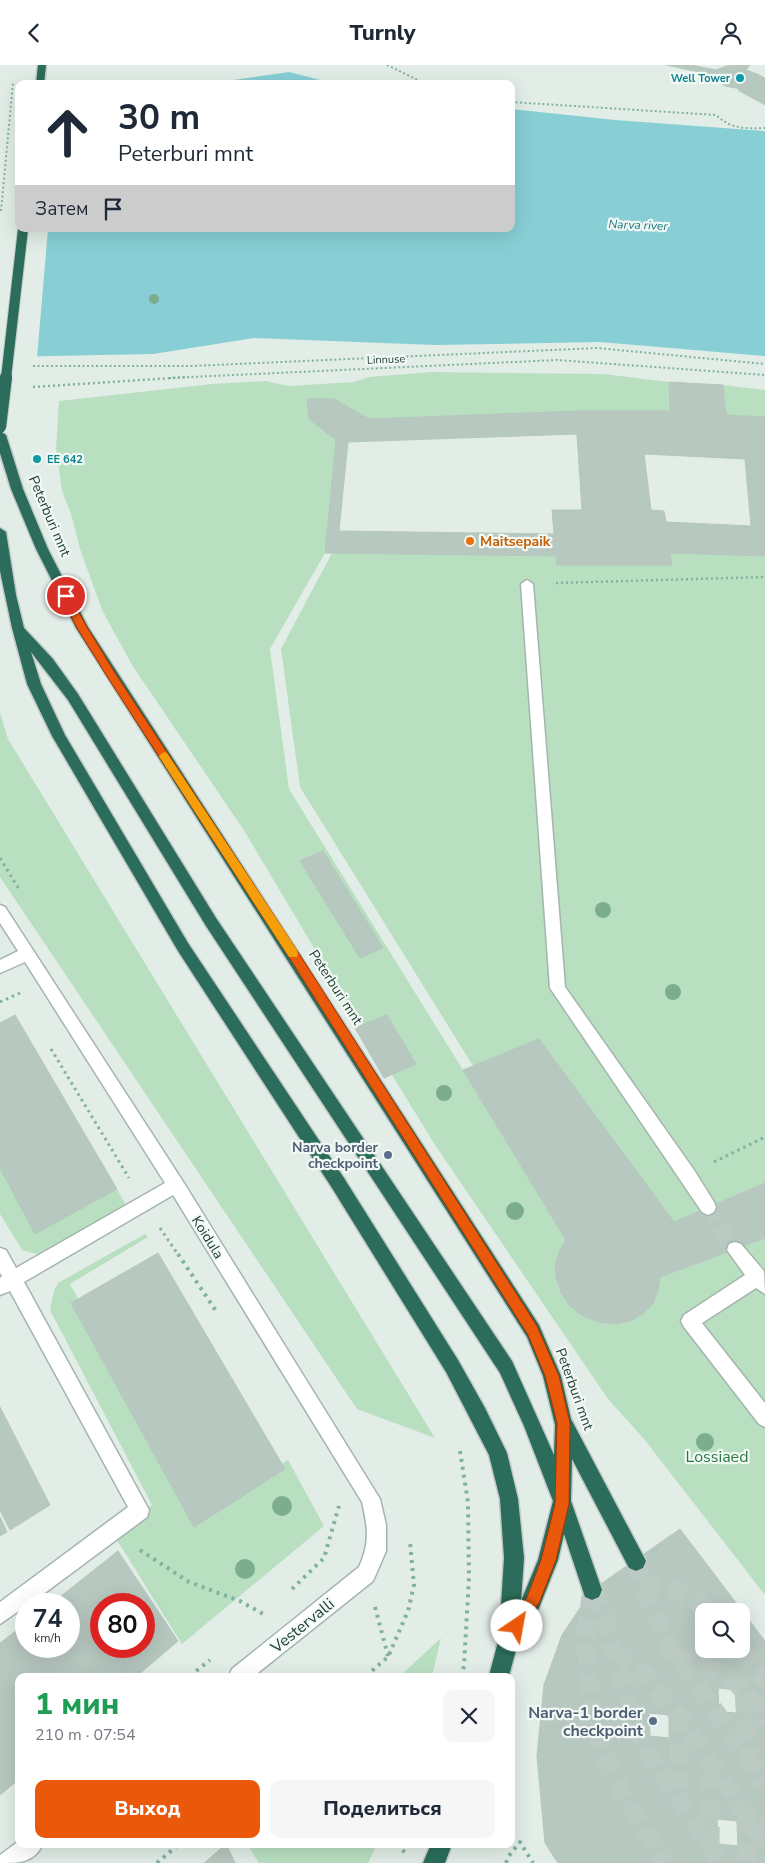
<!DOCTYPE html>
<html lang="ru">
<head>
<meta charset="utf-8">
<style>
	body { margin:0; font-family:"Nunito Sans",sans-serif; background:#f6f6f7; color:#1f2937; height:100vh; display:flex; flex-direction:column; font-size:19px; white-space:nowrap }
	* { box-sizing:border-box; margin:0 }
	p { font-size:16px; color:#747a83 }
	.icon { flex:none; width:28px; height:28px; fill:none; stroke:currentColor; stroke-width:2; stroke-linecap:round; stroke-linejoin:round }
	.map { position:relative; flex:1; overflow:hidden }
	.details { position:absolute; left:15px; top:1608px; width:500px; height:175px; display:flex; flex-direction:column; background:#fff; border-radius:10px; box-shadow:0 5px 20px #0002 }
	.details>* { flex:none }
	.top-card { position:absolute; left:15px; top:15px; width:500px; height:152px; border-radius:10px; box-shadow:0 5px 20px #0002; background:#fff; color:#1f2937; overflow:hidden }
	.tools { position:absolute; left:695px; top:1538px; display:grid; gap:10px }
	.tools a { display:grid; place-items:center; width:55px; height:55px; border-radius:10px; background:#fff; box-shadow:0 5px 20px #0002; font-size:25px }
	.speed { position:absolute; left:15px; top:1528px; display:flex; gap:10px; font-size:25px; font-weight:700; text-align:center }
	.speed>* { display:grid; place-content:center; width:65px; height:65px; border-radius:50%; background:#fff; box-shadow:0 5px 20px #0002; line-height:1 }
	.speed small { font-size:12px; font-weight:400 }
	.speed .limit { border:8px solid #d22; background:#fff; color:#111 }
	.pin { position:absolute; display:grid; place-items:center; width:42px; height:42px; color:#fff; margin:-21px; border:2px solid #fff; border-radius:50%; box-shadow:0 1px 5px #0007 }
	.me { position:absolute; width:55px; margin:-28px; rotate:33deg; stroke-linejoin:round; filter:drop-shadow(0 0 4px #0008) }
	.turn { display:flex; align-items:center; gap:18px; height:105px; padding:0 20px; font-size:22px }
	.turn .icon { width:65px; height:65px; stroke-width:2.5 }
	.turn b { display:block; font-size:35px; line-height:42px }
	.then { display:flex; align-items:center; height:48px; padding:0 20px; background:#0003; gap:10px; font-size:19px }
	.round { display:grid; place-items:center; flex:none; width:52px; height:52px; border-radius:10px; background:#f6f6f7 }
	.summary { display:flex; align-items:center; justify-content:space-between; height:85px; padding:0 20px }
	h1 { font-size:30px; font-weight:800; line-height:38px; color:#1e9e55 }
	.cta { display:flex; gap:10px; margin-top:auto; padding:10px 20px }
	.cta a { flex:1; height:58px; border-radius:10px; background:#ea580c; color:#fff; font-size:20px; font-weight:800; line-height:58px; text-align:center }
	.cta a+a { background:#f6f6f7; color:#1f2937 }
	header { display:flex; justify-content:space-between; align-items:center; height:65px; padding:0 20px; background:#fff; font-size:22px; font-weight:800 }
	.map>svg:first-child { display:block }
	.green { fill:#b9dfc1 }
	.water { fill:#87cfd5 }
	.pier { fill:#e2ede7 }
	.building { fill:#b7c8c0; stroke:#b4c7bd; fill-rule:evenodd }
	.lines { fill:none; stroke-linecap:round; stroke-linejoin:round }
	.minor-tunnel { stroke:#bbcac3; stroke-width:15; stroke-dasharray:15 8; stroke-linecap:butt }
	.highway-tunnel { stroke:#bbcac3; stroke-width:19; stroke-dasharray:19 9; stroke-linecap:butt }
	.minor-casing { stroke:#a4b5ae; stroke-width:3 }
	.highway-casing { stroke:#c1c9c6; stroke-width:3 }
	.path-far3 { stroke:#80b29f; stroke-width:2; stroke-dasharray:2 2.5; stroke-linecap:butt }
	.path-far2 { stroke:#80b29f; stroke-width:2.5; stroke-dasharray:2 3; stroke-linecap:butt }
	.path-far1 { stroke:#80b29f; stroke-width:3; stroke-dasharray:2.5 4; stroke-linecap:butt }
	.path { stroke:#80b29f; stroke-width:4; stroke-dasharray:3 5; stroke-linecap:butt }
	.minor { fill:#fff; fill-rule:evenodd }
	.highway { fill:#2b6d5a; fill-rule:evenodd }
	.highway-bridge-far1-casing { stroke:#c1c9c6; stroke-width:12; stroke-linecap:butt }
	.highway-bridge-casing { stroke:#c1c9c6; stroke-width:14; stroke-linecap:butt }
	.highway-bridge-far1 { stroke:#2b6d5a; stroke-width:10 }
	.highway-bridge { stroke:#2b6d5a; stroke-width:12 }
	.tree { fill:#7cad8c }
	.route { fill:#ea580c; stroke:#983908 }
	.slow { fill:#f59e0b }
	.culture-dot { fill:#0f9aa8; stroke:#f2f9f5; stroke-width:2 }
	.food-dot { fill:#e8710a; stroke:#f2f9f5; stroke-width:2 }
	.service-dot { fill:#5c6f8a; stroke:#f2f9f5; stroke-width:2 }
	.labels { text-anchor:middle; stroke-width:4.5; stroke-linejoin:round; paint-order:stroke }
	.far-culture-label { font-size:11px; font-weight:bold; fill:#0d838f; stroke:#f2f9f5; text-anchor:end }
	.far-street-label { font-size:11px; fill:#213f34; stroke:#f2f9f5 }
	.far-water-label { font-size:12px; font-style:italic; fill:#17757e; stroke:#f2f9f5 }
	.street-label { font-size:14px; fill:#213f34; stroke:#f2f9f5 }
	.food-label { font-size:14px; font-weight:bold; fill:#c56008; stroke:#f2f9f5; text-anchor:start }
	.service-label { font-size:14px; font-weight:bold; fill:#4e5e75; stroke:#f2f9f5; text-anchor:end }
	.near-park-label { font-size:16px; fill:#297841; stroke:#f2f9f5 }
	.near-street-label { font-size:16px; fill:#213f34; stroke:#f2f9f5 }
	.near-service-label { font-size:16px; font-weight:bold; fill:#4e5e75; stroke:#f2f9f5; text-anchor:end }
</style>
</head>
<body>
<header><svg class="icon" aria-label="back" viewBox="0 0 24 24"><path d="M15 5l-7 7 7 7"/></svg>Turnly<svg class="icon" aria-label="person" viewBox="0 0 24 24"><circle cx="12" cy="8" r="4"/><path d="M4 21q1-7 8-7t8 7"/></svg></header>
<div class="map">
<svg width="765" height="1798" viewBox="0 0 765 1798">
	<rect width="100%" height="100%" fill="#e2ede7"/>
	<!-- green -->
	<path class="green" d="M432,307L603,309L669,317L670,346L369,354L307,334L309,354L336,375L325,488L270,584L289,724L463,1005L566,1175C561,1183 556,1191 555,1200C551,1231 582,1259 612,1259C620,1258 629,1251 636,1247C655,1237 657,1235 660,1212L765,1173V1530L644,1374L608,1334L435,1080L311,878L245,767L132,600L102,545L80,484L71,449L62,426L56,383L59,336L212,319L266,316L288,321L354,317L369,312Z
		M723,320L765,325V352L726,350Z
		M332,488L556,491L557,500H672L670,488L765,491V1118L674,1157L539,974L473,1001L300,722L281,584Z
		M0,648L8,674L435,1373L357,1344L0,812Z
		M0,1098L39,1167L117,1124L128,1144L37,1189L22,1185L0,1149Z
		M145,1169L148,1172L70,1219L196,1452L288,1395L324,1461L182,1579L115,1472L152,1440L50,1245L54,1226L58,1218Z
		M441,1573L432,1611H400Z
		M247,1779H377L368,1798H259Z"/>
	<!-- water -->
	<path class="water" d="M289,7L336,19H206Z
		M0,31L19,164H511V44L615,55L765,66V291L600,277L435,280L254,273L153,289L0,292Z"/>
	<!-- pier -->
	<path class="pier" d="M0,29H19V164H48L37,293L0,294Z"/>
	<!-- building -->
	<path class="building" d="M666,0H691L716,5L727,1L729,5L718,11Z
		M750,0L746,5H729L727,1Z
		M731,4L746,5L757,9L761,12V19L746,25L725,21L721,18L718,11L721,8Z
		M757,9L765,13V40L738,25L757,22L762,16Z
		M669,317L723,320L726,350L765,352V491L670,488L672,500H557L556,491L325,488L336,375L309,354L307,334H334L369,354L577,346H670ZM577,369L582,445H552L554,469L339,466L348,377ZM644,389L745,394L751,461L666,457L664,446L651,445Z
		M323,786L383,883L360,893L300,796Z
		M15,950L117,1124L35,1169L0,1103V958Z
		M387,950L416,999L384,1013L355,963Z
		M539,974L674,1157L765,1118V1173L660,1212L658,1226L653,1238L644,1248L630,1256L614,1259L598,1257L583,1251L570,1241L561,1228L556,1214L555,1200L559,1187L566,1175L463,1005Z
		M158,1188L285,1404L194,1462L71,1238Z
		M0,1342L50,1440L10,1465L0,1445Z
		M0,1452L7,1467L0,1471Z
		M680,1464L765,1576V1798H558L545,1778L537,1691L544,1620L562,1570L592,1525ZM704,1546H741V1584H704Z
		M118,1486L178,1576L137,1611H19V1714L0,1730V1578L26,1558V1581H69V1539H51ZM101,1539H144V1581H101Z
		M718,1623L737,1625L738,1648L719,1647Z
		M649,1648L669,1650V1673L650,1671Z
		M717,1754L737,1756L738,1781L718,1779Z
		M226,1779L235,1798H204Z"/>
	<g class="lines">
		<!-- minor-tunnel -->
		<path class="minor-tunnel" d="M708,1142L735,1185"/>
		<!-- highway-tunnel -->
		<path class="highway-tunnel" d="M636,1496L641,1518L664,1573L765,1718
			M641,1518C671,1521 687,1525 710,1546
			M592,1525L602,1545L640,1673L657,1702L722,1798
			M592,1525L585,1574L591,1637L601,1683L623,1730L666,1798
			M741,1584L765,1615
			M615,1586L645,1611L679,1650L765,1777
			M675,1591L709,1603L737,1618L765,1657
			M744,1627L749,1694
			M679,1650V1735
			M746,1749L747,1798
			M710,1781L711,1697"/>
		<!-- minor casing -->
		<g class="minor-casing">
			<path id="minor" d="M527,515L533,519L565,922L694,1105L714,1137L716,1142L714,1147L708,1150L702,1147L550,923L521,519Z
				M0,840L5,842L182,1115L380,1434L386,1460V1486L373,1516L254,1611H229L232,1604L359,1502C370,1478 368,1463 362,1437L173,1130L24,1217L149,1445L147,1452L30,1539H26V1541L0,1559V1537L128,1442L10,1226L0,1230V1213L2,1211L0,1208V1183L6,1185L16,1203L165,1118L25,897L0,908V895L18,886L0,858Z
				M735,1177L741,1179L764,1206L765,1229L756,1223L702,1258L765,1338V1362L759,1359L684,1262L681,1256L684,1250L745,1210L727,1185L729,1179Z
				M19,1776V1779H43C34,1798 19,1798 0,1798V1790Z"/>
		</g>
		<!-- highway casing -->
		<g class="highway-casing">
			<path id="highway" d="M38,0H46L44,19H36Z
				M0,366L6,370L23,424L48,484L88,562L539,1260L561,1311L571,1354L646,1496L643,1503L636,1506L629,1503L572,1394L571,1436L602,1525L599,1532L592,1535L585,1532L564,1469L558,1495L539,1543L518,1577L509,1611H489L499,1573L504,1493L500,1434L489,1390L446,1307L332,1123L178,886L52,671L27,619L12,563L0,506V463L6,467L16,530L24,563L53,594L78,629L216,853L512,1296L554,1390L555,1360L543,1311L527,1272L76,563L36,484L11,424L0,388ZM31,587L68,635L206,861L500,1308L524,1361L553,1436L538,1495L521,1536L524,1493L518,1434L507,1388L485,1343L458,1295L344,1113L188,878L65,670L41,619Z
				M431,1779H452L445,1798H423Z"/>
		</g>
		<!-- path-far3 -->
		<path class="path-far3" d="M387,0L426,19
			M511,37L716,50C731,64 746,64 765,63
			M1,146L13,18
			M33,301H191L597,283L765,299
			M169,313L557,295L765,310"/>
		<!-- path-far2 -->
		<path class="path-far2" d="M33,322L188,312
			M556,518L765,512"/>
		<!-- path-far1 -->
		<path class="path-far1" d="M0,793L20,826
			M0,937L20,928
			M51,984L129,1113
			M714,1097L765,1072
			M160,1163L179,1191"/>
		<!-- path -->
		<path class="path" d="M178,1189L218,1249
			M460,1386L468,1437L469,1512L464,1601L461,1611
			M140,1485L189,1517L240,1536L265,1550
			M292,1524L324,1493L339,1441
			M375,1542L388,1591
			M190,1611L210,1595
			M366,1611L388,1592L408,1546L414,1520L410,1477
			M402,1779L400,1784L405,1787
			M157,1798L179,1779
			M506,1798L508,1792L520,1777L533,1798"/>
		<!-- minor -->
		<use href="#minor" class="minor"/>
		<!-- highway -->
		<use href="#highway" class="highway"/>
		<!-- highway-bridge-far1 casing -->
		<g class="highway-bridge-far1-casing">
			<path id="highway-bridge-far1" d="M6,313L23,164"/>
		</g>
		<!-- highway-bridge casing -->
		<g class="highway-bridge-casing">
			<path id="highway-bridge" d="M0,362L6,312"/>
		</g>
		<!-- highway-bridge-far1 -->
		<use href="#highway-bridge-far1" class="highway-bridge-far1"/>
		<!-- highway-bridge -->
		<use href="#highway-bridge" class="highway-bridge"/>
	</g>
	<!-- trees -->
	<g class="tree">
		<circle cx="154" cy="234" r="5"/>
		<circle cx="603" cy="845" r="8"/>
		<circle cx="673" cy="927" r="8"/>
		<circle cx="444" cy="1028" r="8"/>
		<circle cx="515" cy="1146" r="9"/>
		<circle cx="705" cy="1377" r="9"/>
		<circle cx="282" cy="1441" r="10"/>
		<circle cx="245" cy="1504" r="10"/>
	</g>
	<!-- route -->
	<path class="route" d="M66,528L69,529L87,562L115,608L300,890L537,1261L559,1311L570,1358L569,1439L556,1495L540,1536L522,1566L517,1568L511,1566L509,1561L527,1532L541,1495L555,1439L557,1358L545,1311L528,1270L292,897L108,613L77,563L61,531Z"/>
	<!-- slow -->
	<path class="slow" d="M164,687L167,688L297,885L298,889L297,892H289L160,693L159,691Z"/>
	<!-- markers -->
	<g class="culture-dot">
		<circle cx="740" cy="13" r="5"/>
		<circle cx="37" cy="394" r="5"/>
	</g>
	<circle class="food-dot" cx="470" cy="476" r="5"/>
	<g class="service-dot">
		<circle cx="388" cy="1090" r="5"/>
		<circle cx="653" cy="1656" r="5"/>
	</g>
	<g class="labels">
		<!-- far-culture labels -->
		<g class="far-culture-label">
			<text x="730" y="17">Well Tower</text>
			<text x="47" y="398" text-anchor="start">EE 642</text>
		</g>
		<!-- far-street labels -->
		<g class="far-street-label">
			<text transform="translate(386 294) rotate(-2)" y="4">Linnuse</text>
		</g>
		<!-- far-water labels -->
		<g class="far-water-label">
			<text transform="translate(638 160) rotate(2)" y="4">Narva river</text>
		</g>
		<!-- street labels -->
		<g class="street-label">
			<text transform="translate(50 451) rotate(67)" y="5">Peterburi mnt</text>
			<text transform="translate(336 922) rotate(57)" y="5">Peterburi mnt</text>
			<text transform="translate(208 1172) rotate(58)" y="5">Koidula</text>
			<text transform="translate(575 1324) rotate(70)" y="5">Peterburi mnt</text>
		</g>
		<!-- food labels -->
		<g class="food-label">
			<text x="480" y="481">Maitsepaik</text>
		</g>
		<!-- service labels -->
		<g class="service-label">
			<text x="378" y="1087">Narva border<tspan x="378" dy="16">checkpoint</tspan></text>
		</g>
		<!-- near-park labels -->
		<g class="near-park-label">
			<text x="717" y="1397">Lossiaed</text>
		</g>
		<!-- near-street labels -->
		<g class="near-street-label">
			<text transform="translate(302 1560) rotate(-39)" y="6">Vestervalli</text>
		</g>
		<!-- near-service labels -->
		<g class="near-service-label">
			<text x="643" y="1653">Narva-1 border<tspan x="643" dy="18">checkpoint</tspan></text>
		</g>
	</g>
</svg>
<div class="tools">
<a><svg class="icon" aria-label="search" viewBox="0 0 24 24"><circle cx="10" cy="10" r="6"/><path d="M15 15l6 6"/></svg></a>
</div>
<div class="speed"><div>74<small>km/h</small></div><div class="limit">80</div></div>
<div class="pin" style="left:66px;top:531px;background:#d93025"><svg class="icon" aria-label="arrive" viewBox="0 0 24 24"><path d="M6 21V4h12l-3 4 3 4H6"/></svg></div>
<svg class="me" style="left:517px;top:1561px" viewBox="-20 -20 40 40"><circle r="19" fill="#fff"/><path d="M0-13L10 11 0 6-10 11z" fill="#ea580c"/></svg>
<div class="top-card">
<div class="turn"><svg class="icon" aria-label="ahead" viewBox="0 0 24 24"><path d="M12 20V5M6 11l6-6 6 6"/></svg><div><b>30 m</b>Peterburi mnt</div></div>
<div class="then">Затем<svg class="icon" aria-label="arrive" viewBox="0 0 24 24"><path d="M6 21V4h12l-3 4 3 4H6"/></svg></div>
</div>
<section class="details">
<div class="summary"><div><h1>1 мин</h1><p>210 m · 07:54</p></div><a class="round"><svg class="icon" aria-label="close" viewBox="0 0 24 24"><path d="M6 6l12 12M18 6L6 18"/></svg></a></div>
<div class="cta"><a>Выход</a><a>Поделиться</a></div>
</section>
</div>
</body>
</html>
